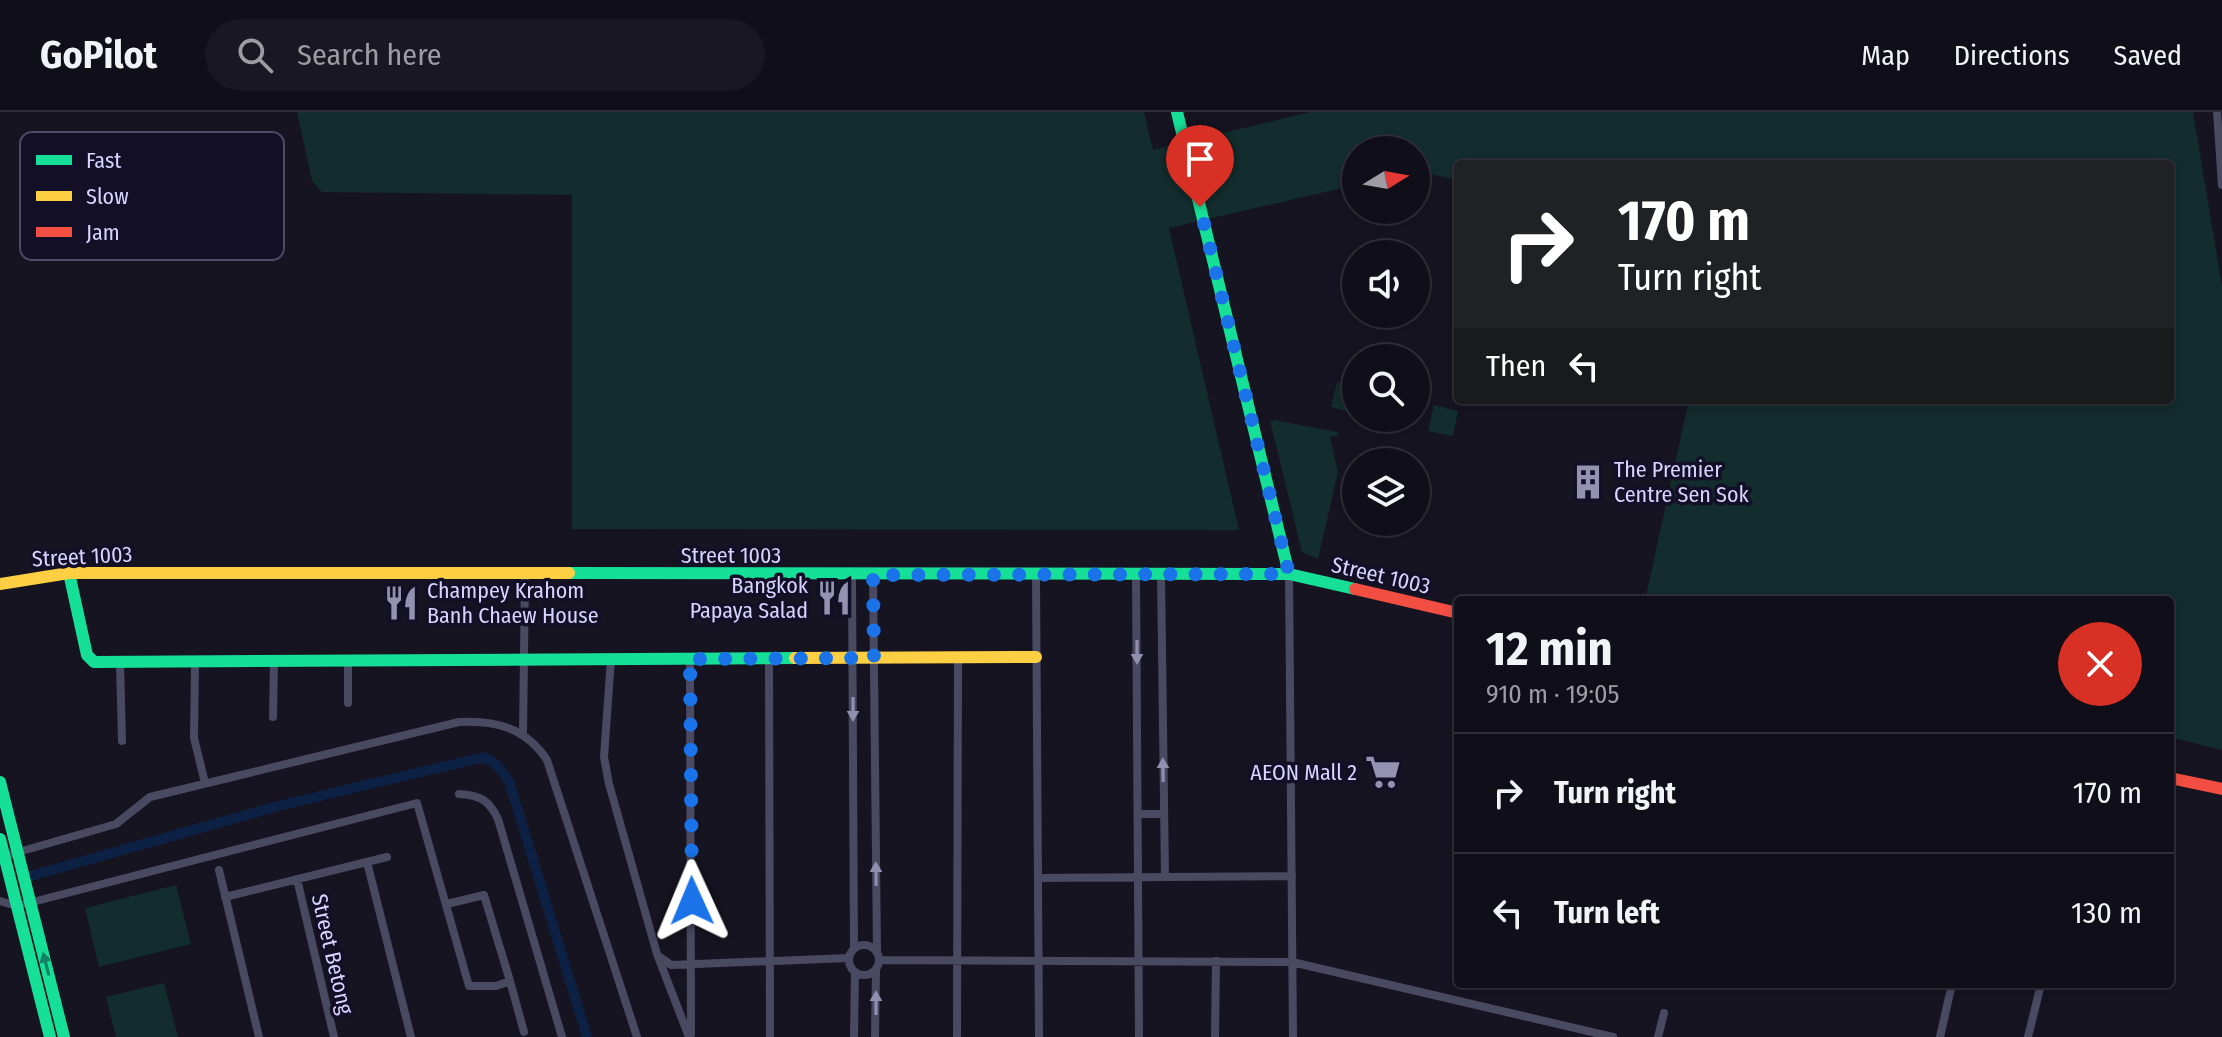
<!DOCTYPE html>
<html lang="en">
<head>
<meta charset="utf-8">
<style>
	body { margin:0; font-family:"Fira Sans Condensed",sans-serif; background:#191822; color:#f1f3f6; height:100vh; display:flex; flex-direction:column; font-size:30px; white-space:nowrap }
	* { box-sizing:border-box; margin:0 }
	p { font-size:26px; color:#9c9ca2 }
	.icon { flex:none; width:44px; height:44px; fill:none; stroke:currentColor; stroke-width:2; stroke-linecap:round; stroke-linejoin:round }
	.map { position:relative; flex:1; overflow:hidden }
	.side { position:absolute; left:1454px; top:484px; width:720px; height:392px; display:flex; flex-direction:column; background:#100f19; border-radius:8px; box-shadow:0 4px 12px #0003,0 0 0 2px #302f38 }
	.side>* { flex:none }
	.banner { position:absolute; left:1454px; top:48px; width:720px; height:244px; border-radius:8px; box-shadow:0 4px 12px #0003,0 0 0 2px #302f38; background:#202124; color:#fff; overflow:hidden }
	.needle { width:52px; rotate:79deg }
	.fabs { position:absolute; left:1342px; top:24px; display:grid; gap:16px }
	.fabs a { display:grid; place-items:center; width:88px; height:88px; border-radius:50%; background:#100f19; box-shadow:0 4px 12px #0003,0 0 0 2px #302f38; font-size:40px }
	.pin { position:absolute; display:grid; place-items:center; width:68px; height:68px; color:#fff; margin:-82px -34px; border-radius:50% 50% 50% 0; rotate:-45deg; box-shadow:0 0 8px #0007 }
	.pin .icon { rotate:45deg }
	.me { position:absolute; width:88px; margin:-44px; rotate:359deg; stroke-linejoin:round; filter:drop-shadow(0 0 6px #0008) }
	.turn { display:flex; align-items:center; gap:28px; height:168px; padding:0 32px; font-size:36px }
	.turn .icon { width:104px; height:104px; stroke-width:2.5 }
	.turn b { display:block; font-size:56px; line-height:68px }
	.then { display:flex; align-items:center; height:76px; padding:0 32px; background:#0003; gap:16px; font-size:30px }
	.round { display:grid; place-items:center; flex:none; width:84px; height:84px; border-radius:42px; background:#191822 }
	.summary { display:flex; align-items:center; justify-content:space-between; height:136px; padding:0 32px }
	h1 { font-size:48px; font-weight:700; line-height:60px }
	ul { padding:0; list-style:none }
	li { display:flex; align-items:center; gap:24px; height:120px; padding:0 32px; border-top:2px solid #302f38 }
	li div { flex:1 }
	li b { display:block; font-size:30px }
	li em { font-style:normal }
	header { display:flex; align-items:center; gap:48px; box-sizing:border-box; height:112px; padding:0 40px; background:#100f19; border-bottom:2px solid #302f38 }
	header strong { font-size:38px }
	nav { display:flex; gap:44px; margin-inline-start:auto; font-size:28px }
	.search { width:560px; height:72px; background:#191822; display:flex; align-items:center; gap:20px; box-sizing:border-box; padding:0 28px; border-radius:44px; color:#9c9ca2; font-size:30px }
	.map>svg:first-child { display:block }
	.green { fill:#132c2d }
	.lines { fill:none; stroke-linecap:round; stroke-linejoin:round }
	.canal { stroke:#0d2144; stroke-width:10 }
	.street { stroke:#4a4962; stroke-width:8 }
	.fast { stroke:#16e098; stroke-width:12 }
	.slow { stroke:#ffcf43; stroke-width:12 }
	.jam { stroke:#f24e42; stroke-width:12 }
	.oneway { fill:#928eb0 }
	.oneway2 { fill:#158265 }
	.route { stroke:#1a73e8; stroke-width:14; stroke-dasharray:0 25.2 }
	.labels { text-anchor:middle; stroke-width:7; stroke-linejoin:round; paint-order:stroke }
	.poi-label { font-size:22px; fill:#d9d4ff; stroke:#130f26; text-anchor:start }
	.street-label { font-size:22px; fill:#d9d4ff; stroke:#130f26 }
	.key { fill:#130f26; stroke:#4e4a67; stroke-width:2 }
	.key-label { font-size:22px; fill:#d9d4ff }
</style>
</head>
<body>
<header>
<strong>GoPilot</strong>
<div class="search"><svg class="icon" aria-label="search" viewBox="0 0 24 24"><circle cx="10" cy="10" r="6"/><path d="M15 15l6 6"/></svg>Search here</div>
<nav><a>Map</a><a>Directions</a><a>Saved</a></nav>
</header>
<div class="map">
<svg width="2222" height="925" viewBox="0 0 2222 925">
	<rect width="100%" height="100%" fill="#161421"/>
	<!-- green -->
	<path class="green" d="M297,0H1144L1153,38L1310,0H2193L2222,174V638L2170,625V488H1645L1689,288H2170V52H1458V68L1416,59V38H1356V73L1169,116L1239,418L572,417V83L322,80L312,69Z
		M1337,270L1356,274L1355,301L1331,295Z
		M1434,293L1458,299L1453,324L1428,319Z
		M1274,308L1337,320L1339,323L1330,325L1338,360L1318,447L1302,440L1270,309Z
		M176,773L191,832L99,855L85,796Z
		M164,871L178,925H116L106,885Z"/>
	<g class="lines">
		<!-- canal -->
		<path class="canal" d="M27,765L278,694L484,645L497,653L509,669L587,925"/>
		<!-- street -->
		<path class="street" d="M2217,0L2222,73
			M1136,462L1139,925
			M1161,462L1165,764
			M1289,462L1293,925
			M852,463L854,835
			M873,463L877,840
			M1036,463L1039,925
			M769,546L770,925
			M611,547L604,645L609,672L657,842L689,925
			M690,547L691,922
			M195,550L194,626L205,671
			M120,551L122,629
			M348,591V547
			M273,605L274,548
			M523,622L525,464
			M459,682C480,683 489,688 498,707L562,925
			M1138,702H1164
			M1,745L116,712L150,685L459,610C496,608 526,616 547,648L637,925
			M367,750L411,925
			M219,758L259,925
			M1038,766L1292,764
			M297,767L334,925
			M225,785L387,745
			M0,789L17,794L417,691L469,874H496L510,869L484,783L447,792
			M849 848a15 15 0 1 1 30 0a15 15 0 1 1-30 0Z
			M660,845L671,853L848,846
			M879,848L1292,850L1613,925
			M510,869L524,920
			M854,925L855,860
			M875,925L876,857
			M957,925L958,546
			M1215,925L1216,849
			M1658,925L1664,901
			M1940,925L1952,872
			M2028,925L2041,872"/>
		<!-- fast -->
		<path class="fast" d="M1177,0L1289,462
			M69,461L87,543L94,550L795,546
			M569,461L1289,462L1355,477
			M0,670L64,925
			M0,727L50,925"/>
		<!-- slow -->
		<path class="slow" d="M0,472L69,461H569
			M795,546L1036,545"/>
		<!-- jam -->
		<path class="jam" d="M1355,477L1458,501
			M2170,666L2222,677"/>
	</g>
	<!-- one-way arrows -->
	<defs><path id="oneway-solid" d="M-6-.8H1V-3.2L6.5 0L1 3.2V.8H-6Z" transform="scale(2)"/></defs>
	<g class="oneway">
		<use href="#oneway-solid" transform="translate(1137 540) rotate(90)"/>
		<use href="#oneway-solid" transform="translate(853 597) rotate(90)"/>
		<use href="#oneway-solid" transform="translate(1163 658) rotate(-91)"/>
		<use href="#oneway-solid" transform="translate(876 762) rotate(-91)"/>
		<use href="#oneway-solid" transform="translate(876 891) rotate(-90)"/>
	</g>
	<use class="oneway2" href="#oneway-solid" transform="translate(46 852) rotate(-104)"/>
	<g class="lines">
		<!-- route -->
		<path class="route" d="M692,789L690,547L874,546L873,463L1289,462L1200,95"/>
	</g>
	<!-- icons -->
	<defs>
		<g id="building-bare" transform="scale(2.76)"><path d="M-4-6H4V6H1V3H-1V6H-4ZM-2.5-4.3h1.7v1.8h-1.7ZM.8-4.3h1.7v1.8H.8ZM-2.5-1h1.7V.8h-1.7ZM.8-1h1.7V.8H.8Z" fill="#9591b1" stroke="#130f26" stroke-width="2.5" paint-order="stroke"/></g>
		<g id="restaurant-bare" transform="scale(2.76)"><path d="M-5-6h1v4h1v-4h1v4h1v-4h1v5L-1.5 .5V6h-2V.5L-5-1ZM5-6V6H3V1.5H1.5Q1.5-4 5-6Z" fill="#9591b1" stroke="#130f26" stroke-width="2.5" paint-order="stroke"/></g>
		<g id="supermarket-bare" transform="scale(2.76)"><path d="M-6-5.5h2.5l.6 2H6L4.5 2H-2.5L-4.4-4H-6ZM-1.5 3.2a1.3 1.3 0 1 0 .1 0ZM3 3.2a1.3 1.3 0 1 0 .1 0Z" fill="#9591b1" stroke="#130f26" stroke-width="2.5" paint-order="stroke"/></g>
	</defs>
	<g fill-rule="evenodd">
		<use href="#building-bare" x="1588" y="370"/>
		<use href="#restaurant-bare" x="834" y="486"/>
		<use href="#restaurant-bare" x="401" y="491"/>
		<use href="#supermarket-bare" x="1383" y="660"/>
	</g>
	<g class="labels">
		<!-- poi labels -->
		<g class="poi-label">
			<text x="1614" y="365">The Premier<tspan x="1614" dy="25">Centre Sen Sok</tspan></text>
			<text x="808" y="481" text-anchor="end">Bangkok<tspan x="808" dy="25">Papaya Salad</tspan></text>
			<text x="427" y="486">Champey Krahom<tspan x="427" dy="25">Banh Chaew House</tspan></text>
			<text x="1357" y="668" text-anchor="end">AEON Mall 2</text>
		</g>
		<!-- street labels -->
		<g class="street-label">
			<text x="731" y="451">Street 1003</text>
			<text transform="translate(82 444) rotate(-3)" y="8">Street 1003</text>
			<text transform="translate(1381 463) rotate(13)" y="8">Street 1003</text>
			<text transform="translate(333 842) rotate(77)" y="8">Street Betong</text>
		</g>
	</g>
	<!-- legend -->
	<rect x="20" y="20" width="264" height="128" rx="12" class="key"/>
	<rect x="36" y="43" width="36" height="10" fill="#16e098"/>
	<rect x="36" y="79" width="36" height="10" fill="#ffcf43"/>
	<rect x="36" y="115" width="36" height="10" fill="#f24e42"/>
	<g class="key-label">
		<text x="86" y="56">Fast</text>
		<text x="86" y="92">Slow</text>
		<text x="86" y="128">Jam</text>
	</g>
</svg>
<div class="fabs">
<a><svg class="needle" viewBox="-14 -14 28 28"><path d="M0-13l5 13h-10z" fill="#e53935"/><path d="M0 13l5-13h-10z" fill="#9c9ca2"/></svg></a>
<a><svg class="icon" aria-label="sound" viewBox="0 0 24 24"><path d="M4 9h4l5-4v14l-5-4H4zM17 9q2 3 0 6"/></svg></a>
<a><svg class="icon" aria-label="search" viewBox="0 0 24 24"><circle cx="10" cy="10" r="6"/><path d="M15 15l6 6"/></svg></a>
<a><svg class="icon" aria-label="layers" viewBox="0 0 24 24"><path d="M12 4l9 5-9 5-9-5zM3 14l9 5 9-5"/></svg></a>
</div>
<div class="pin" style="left:1200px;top:95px;background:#d93025"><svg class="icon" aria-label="arrive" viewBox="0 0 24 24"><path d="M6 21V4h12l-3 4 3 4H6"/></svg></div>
<svg class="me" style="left:692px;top:789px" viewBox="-20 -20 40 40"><path d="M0-17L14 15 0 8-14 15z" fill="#1a73e8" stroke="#fff" stroke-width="4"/></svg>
<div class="banner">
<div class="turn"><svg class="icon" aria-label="right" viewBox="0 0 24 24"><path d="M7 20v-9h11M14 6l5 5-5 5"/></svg><div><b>170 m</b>Turn right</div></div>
<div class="then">Then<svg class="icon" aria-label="left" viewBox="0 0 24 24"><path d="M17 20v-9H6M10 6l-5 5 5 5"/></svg></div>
</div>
<section class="side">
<div class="summary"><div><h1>12 min</h1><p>910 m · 19:05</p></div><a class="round" style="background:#d93025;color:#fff"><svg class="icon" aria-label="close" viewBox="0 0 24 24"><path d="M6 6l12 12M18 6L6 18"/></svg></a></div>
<ul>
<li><svg class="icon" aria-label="right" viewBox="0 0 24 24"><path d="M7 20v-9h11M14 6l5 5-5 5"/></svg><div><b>Turn right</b></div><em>170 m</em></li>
<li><svg class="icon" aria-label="left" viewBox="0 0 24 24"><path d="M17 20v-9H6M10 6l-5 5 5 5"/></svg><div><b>Turn left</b></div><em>130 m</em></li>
</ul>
</section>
</div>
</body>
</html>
